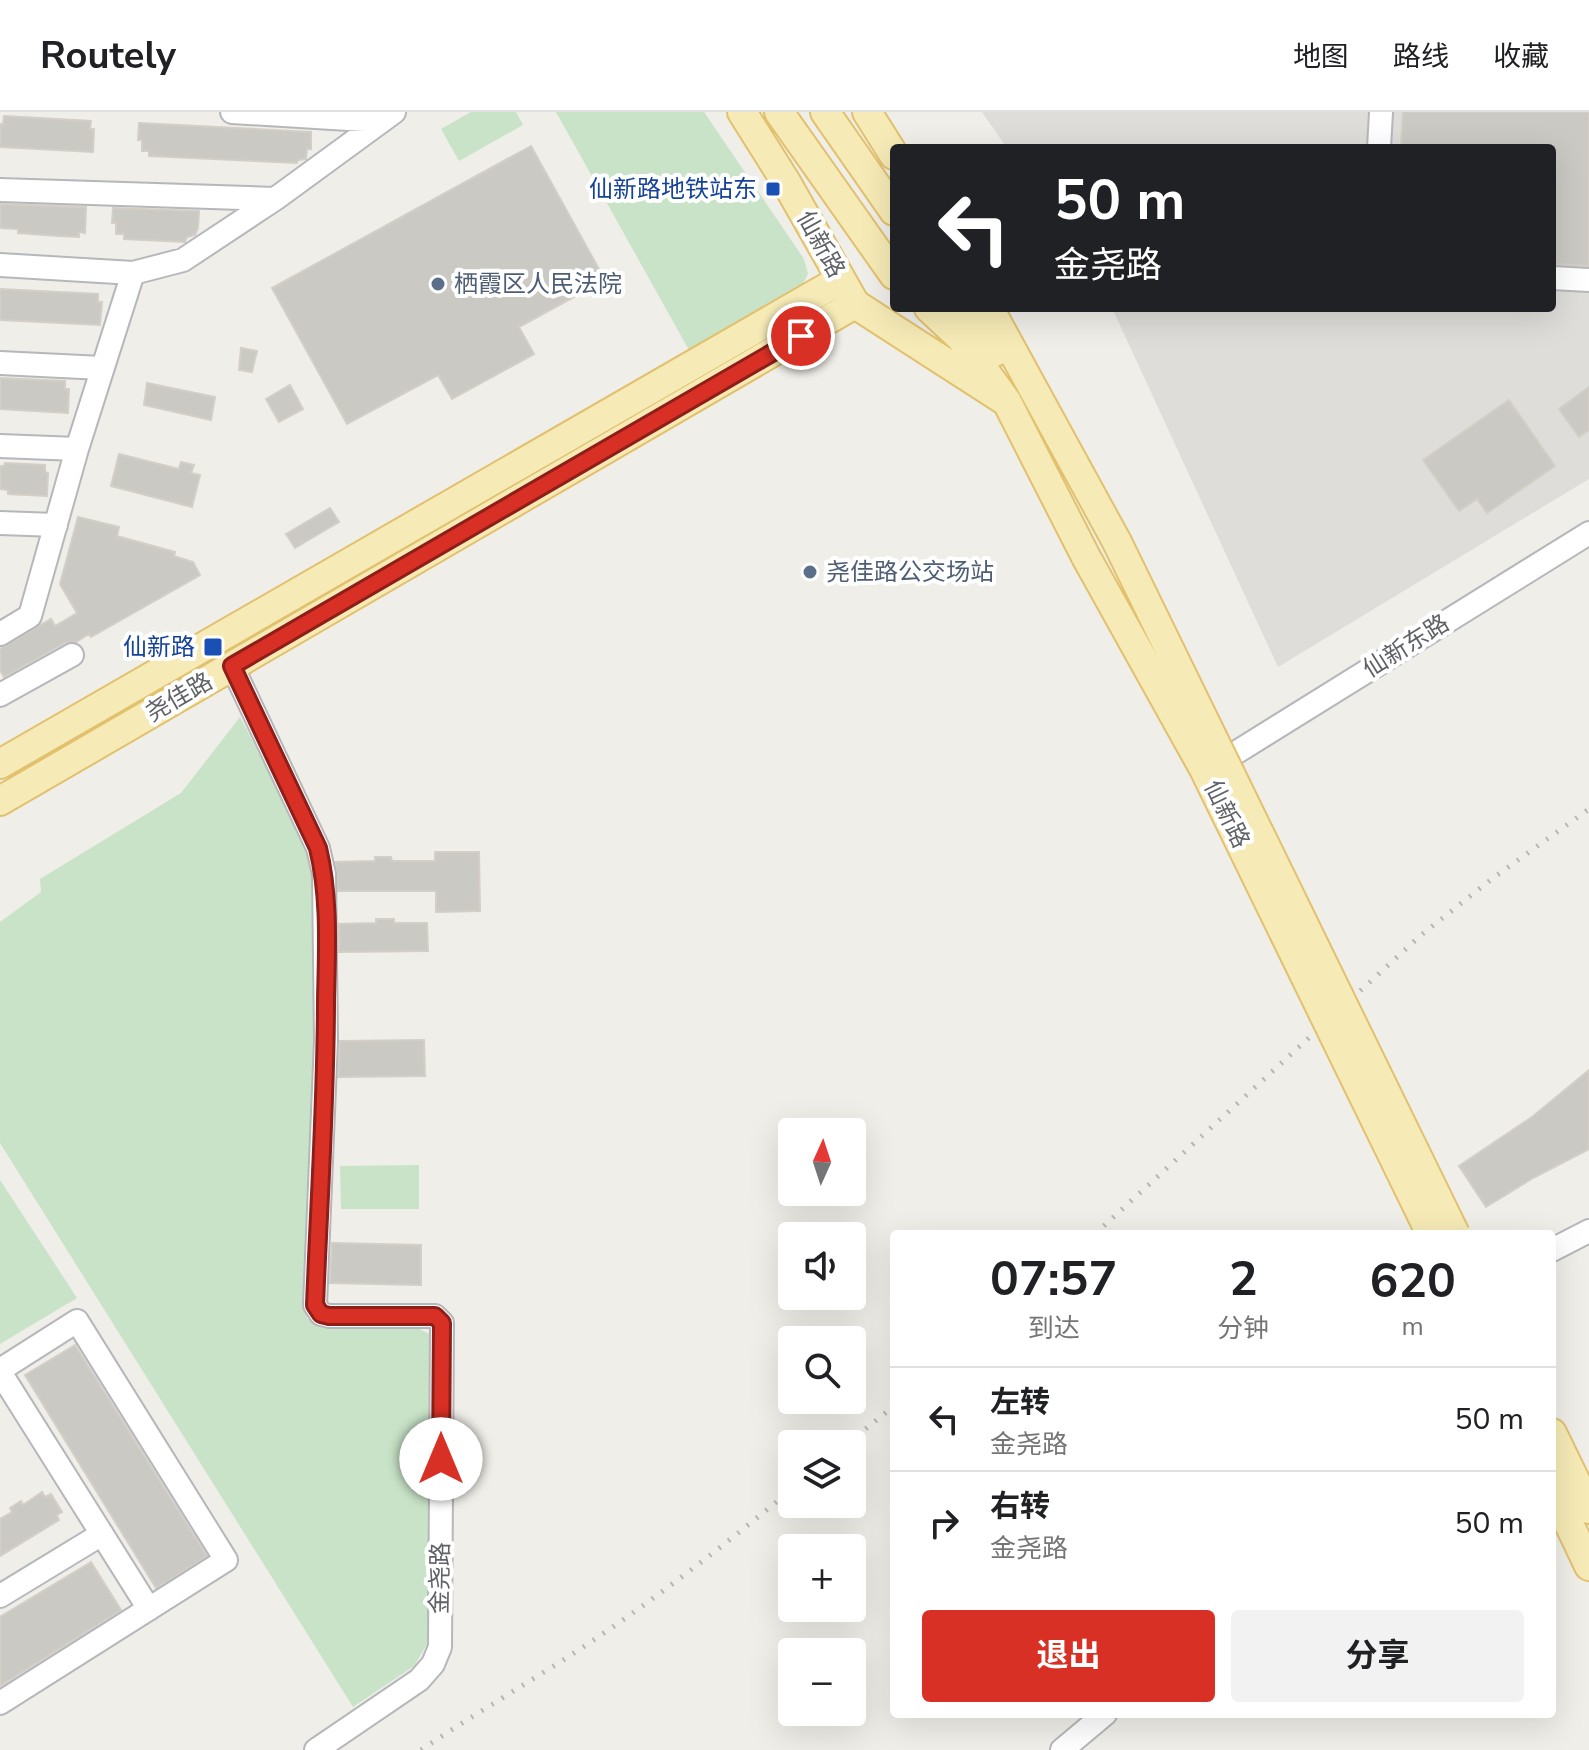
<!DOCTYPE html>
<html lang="zh">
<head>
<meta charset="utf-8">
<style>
	body { margin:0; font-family:"Nunito Sans","Noto Sans SC",sans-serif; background:#f2f2f2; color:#202124; height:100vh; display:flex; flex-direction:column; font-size:30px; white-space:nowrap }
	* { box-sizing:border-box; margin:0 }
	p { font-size:26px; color:#757577 }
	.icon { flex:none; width:44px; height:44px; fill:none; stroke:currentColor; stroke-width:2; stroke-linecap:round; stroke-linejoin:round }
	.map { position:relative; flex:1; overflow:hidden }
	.panel { position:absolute; left:890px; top:1118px; width:666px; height:488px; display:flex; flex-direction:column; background:#fff; border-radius:8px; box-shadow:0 8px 32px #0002 }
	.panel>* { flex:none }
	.hud { position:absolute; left:890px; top:32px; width:666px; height:168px; border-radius:8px; box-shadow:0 8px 32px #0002; background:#202124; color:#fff; overflow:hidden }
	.needle { width:52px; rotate:3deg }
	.buttons { position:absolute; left:778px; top:1006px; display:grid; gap:16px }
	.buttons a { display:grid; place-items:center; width:88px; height:88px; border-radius:8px; background:#fff; box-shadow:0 8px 32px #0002; font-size:40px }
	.pin { position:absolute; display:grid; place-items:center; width:68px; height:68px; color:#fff; margin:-34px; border:4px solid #fff; border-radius:50%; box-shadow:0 2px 8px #0007 }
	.me { position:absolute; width:88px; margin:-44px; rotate:0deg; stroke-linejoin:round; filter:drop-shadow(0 0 6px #0008) }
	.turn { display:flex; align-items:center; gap:28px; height:168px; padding:0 32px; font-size:36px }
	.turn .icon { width:104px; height:104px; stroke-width:2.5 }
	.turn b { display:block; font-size:56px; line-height:68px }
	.eta { display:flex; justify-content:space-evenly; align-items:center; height:136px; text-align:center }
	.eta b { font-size:48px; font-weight:700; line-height:56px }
	.button { display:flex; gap:16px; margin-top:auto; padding:16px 32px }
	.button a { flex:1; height:92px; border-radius:8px; background:#d93025; color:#fff; font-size:32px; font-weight:700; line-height:92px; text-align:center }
	.button a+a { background:#f2f2f2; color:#202124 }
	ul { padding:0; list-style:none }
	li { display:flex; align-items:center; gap:24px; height:104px; padding:0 32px; border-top:2px solid #e0e0e0 }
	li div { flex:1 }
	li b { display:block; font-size:30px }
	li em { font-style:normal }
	header { display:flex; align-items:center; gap:48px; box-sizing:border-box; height:112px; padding:0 40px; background:#fff; border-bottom:2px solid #e0e0e0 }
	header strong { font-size:38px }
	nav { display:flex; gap:44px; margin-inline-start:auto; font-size:28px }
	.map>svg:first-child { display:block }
	.industrial { fill:#deddda }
	.green { fill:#c8e3c8 }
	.building { fill:#cbc9c4; stroke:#d3cfc7; stroke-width:2 }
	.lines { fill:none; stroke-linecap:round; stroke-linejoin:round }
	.minor-casing { stroke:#b5b7ba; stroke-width:26 }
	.major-casing { stroke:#e2c16e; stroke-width:32 }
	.minor { stroke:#fff; stroke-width:22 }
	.major { stroke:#f6ebb6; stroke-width:28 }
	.rail { stroke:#b5b6b6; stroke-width:5; stroke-dasharray:2 10; stroke-linecap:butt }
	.major-bridge-casing { stroke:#e2c16e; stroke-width:32; stroke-linecap:butt }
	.major-bridge { stroke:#f6ebb6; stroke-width:28 }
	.route-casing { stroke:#8d1f18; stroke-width:20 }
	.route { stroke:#d93025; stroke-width:14 }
	.transit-dot { fill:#1a4fb4; stroke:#fff; stroke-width:3 }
	.service-dot { fill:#5c6f8a; stroke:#fff; stroke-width:3 }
	.labels { text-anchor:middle; stroke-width:8; stroke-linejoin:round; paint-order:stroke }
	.transit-label { font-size:24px; fill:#164399; stroke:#fff; text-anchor:end }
	.street-label { font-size:24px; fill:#5f6266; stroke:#fff }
	.service-label { font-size:24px; fill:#4e5e75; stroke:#fff; text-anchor:start }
</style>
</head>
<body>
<header>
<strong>Routely</strong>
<nav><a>地图</a><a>路线</a><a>收藏</a></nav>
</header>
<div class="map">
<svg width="1589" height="1638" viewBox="0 0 1589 1638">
	<rect width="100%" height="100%" fill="#efeee8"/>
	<!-- industrial -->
	<path class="industrial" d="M982,0H1589V367L1278,555L1112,196H1552V36H1007Z"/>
	<!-- green -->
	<path class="green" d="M471,0H516L523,13L459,49L441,17Z
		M556,0H704L804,147L808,162L798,181L689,238Z
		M240,605L315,748L320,815L307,1207L402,1208L435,1225L429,1529L414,1554L353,1595L0,1031V810L41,780L40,767L181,681Z
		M419,1053V1097H341L340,1054Z
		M0,1068L77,1186L0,1232Z"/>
	<!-- building -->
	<path class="building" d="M1403,0H1589V154L1552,152V36H1401Z
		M4,4L91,9L90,17H94L93,40L0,35V12H3Z
		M139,11L311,20V37H307L306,47L298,48L297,51L149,44V39H142V28H138Z
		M531,34L605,168L519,215L534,242L452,287L438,263L347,312L272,176Z
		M0,92L86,95L85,121L79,120V125L59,124L18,121V117L0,116Z
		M113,96L199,99L198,116L195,123L187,125L185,130L124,127V122H116V111H112Z
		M0,177L98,182V190H102L100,213L0,208Z
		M241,236L257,239L252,260L239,258Z
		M0,266L65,269V277H69L68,301L0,297Z
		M147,271L215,285L211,308L144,293Z
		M290,273L303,297L279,310L266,287Z
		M1589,275V318L1579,325L1559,297Z
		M1509,288L1555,354L1487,401L1477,387L1459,399L1423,348Z
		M119,342L179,357L181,350L194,353L191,361L200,363L192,395L111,374Z
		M5,351L45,353V360L48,361L47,384L8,382V378L0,377V354H4Z
		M330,396L339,410L295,436L286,422Z
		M78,405L119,415L117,424L175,440L174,444L193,450L200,463L91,525L89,522L76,530L65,531L4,565L0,558V537L51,507L55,514L77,501L60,472Z
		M435,740H479L480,799L436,800V779H338L335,750L375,749V745H391L392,749H435Z
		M376,807H394V811H427L428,839L339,840V812L376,811Z
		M424,928L425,964L338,965L340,929Z
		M1589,958V1037L1533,1066L1486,1095L1459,1054L1532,1005Z
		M332,1131L421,1133V1173L330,1171Z
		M75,1233L207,1444L156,1476L25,1263Z
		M42,1380L45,1385L51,1382L62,1400L57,1403L59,1408L0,1444V1407L12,1400L10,1396L21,1389L23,1393Z
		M91,1450L121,1498L0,1574V1505Z"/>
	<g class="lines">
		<!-- minor casing -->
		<g class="minor-casing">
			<path id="minor" d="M232,0L381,9
				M1379,36L1381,0
				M0,78L275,87
				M0,153L133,161L183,148L275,87L394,0
				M1552,166L1589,168
				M0,251L102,256
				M0,334L77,337
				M0,411L56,413
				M0,522L30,504L77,337L133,161
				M232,554L318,736L324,762L326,928L315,1193L321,1202L329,1204H435L442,1211L440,1535L433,1552L419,1568L316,1638
				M0,583L72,543
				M1224,648L1589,421
				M1552,1138L1589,1119
				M0,1258L77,1209L226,1448L0,1591
				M0,1260L149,1497
				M0,1484L102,1422
				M1062,1638L1105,1602"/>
		</g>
		<!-- major casing -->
		<g class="major-casing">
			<path id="major" d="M742,0L786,70L855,192L1007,290
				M779,0L894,163
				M825,0L894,99
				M867,0L894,43
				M929,196L961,226L1007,290L1086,445
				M963,196L995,240
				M989,196L1117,430
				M0,652L840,168
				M0,689L855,192
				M1552,1321L1589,1397
				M1552,1376L1589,1454"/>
		</g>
		<!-- minor -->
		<use href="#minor" class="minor"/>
		<!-- major -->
		<use href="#major" class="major"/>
		<!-- rail -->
		<path class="rail" d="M1095,1122L1420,824L1493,766L1589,697
			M847,1332L894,1294
			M421,1638C470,1605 521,1575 571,1543C648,1493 721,1436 792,1377"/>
		<!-- major-bridge casing -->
		<g class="major-bridge-casing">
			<path id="major-bridge" d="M1117,430L1455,1122
				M1086,445L1204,657L1431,1122"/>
		</g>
		<!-- major-bridge -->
		<use href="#major-bridge" class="major-bridge"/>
	</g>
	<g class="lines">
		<!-- route casing -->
		<g class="route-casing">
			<path id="route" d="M441,1347L442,1211L435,1204H329L321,1202L315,1193C319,1091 326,989 326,888C327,837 330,785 318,736L232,554L801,224"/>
		</g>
		<!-- route -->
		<use href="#route" class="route"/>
	</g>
	<!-- markers -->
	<g class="transit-dot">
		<rect x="765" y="69" width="16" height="16" rx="4"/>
		<rect x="203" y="525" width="20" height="20" rx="4"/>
	</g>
	<g class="service-dot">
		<circle cx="438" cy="172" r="8"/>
		<circle cx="810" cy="460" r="8"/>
	</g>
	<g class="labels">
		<!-- transit labels -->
		<g class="transit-label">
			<text x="757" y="85">仙新路地铁站东</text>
			<text x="195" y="543">仙新路</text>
		</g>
		<!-- street labels -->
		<g class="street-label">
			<text transform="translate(821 132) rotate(61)" y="8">仙新路</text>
			<text transform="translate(1406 534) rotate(-32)" y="8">仙新东路</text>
			<text transform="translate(179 585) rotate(-30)" y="8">尧佳路</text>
			<text transform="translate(1227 702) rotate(64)" y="8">仙新路</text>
			<text transform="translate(440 1466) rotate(-89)" y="8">金尧路</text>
		</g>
		<!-- service labels -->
		<g class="service-label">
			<text x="454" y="180">栖霞区人民法院</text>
			<text x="826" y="468">尧佳路公交场站</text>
		</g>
	</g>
</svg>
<div class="buttons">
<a><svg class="needle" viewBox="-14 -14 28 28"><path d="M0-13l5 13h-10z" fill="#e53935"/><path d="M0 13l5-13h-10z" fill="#757577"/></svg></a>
<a><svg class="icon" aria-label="sound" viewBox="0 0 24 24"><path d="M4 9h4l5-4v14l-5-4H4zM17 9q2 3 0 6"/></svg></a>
<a><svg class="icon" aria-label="search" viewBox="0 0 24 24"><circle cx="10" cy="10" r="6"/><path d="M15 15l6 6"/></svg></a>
<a><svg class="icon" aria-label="layers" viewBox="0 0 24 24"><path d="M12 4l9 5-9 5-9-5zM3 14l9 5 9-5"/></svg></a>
<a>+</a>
<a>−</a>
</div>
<div class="pin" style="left:801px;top:224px;background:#d93025"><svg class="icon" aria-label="arrive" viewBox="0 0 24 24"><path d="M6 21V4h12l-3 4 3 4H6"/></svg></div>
<svg class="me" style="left:441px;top:1347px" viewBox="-20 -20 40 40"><circle r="19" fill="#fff"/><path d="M0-13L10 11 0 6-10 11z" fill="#d93025"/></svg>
<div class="hud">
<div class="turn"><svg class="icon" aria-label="left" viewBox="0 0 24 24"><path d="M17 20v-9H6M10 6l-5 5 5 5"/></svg><div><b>50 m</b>金尧路</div></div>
</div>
<section class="panel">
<div class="eta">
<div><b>07:57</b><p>到达</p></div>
<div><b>2</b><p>分钟</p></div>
<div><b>620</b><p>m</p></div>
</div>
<ul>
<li><svg class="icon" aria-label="left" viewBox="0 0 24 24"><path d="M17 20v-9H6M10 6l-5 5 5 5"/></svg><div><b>左转</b><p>金尧路</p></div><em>50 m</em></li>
<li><svg class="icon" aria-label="right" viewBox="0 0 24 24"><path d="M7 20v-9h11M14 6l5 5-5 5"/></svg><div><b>右转</b><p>金尧路</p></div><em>50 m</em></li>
</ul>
<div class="button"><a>退出</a><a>分享</a></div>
</section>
</div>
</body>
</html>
